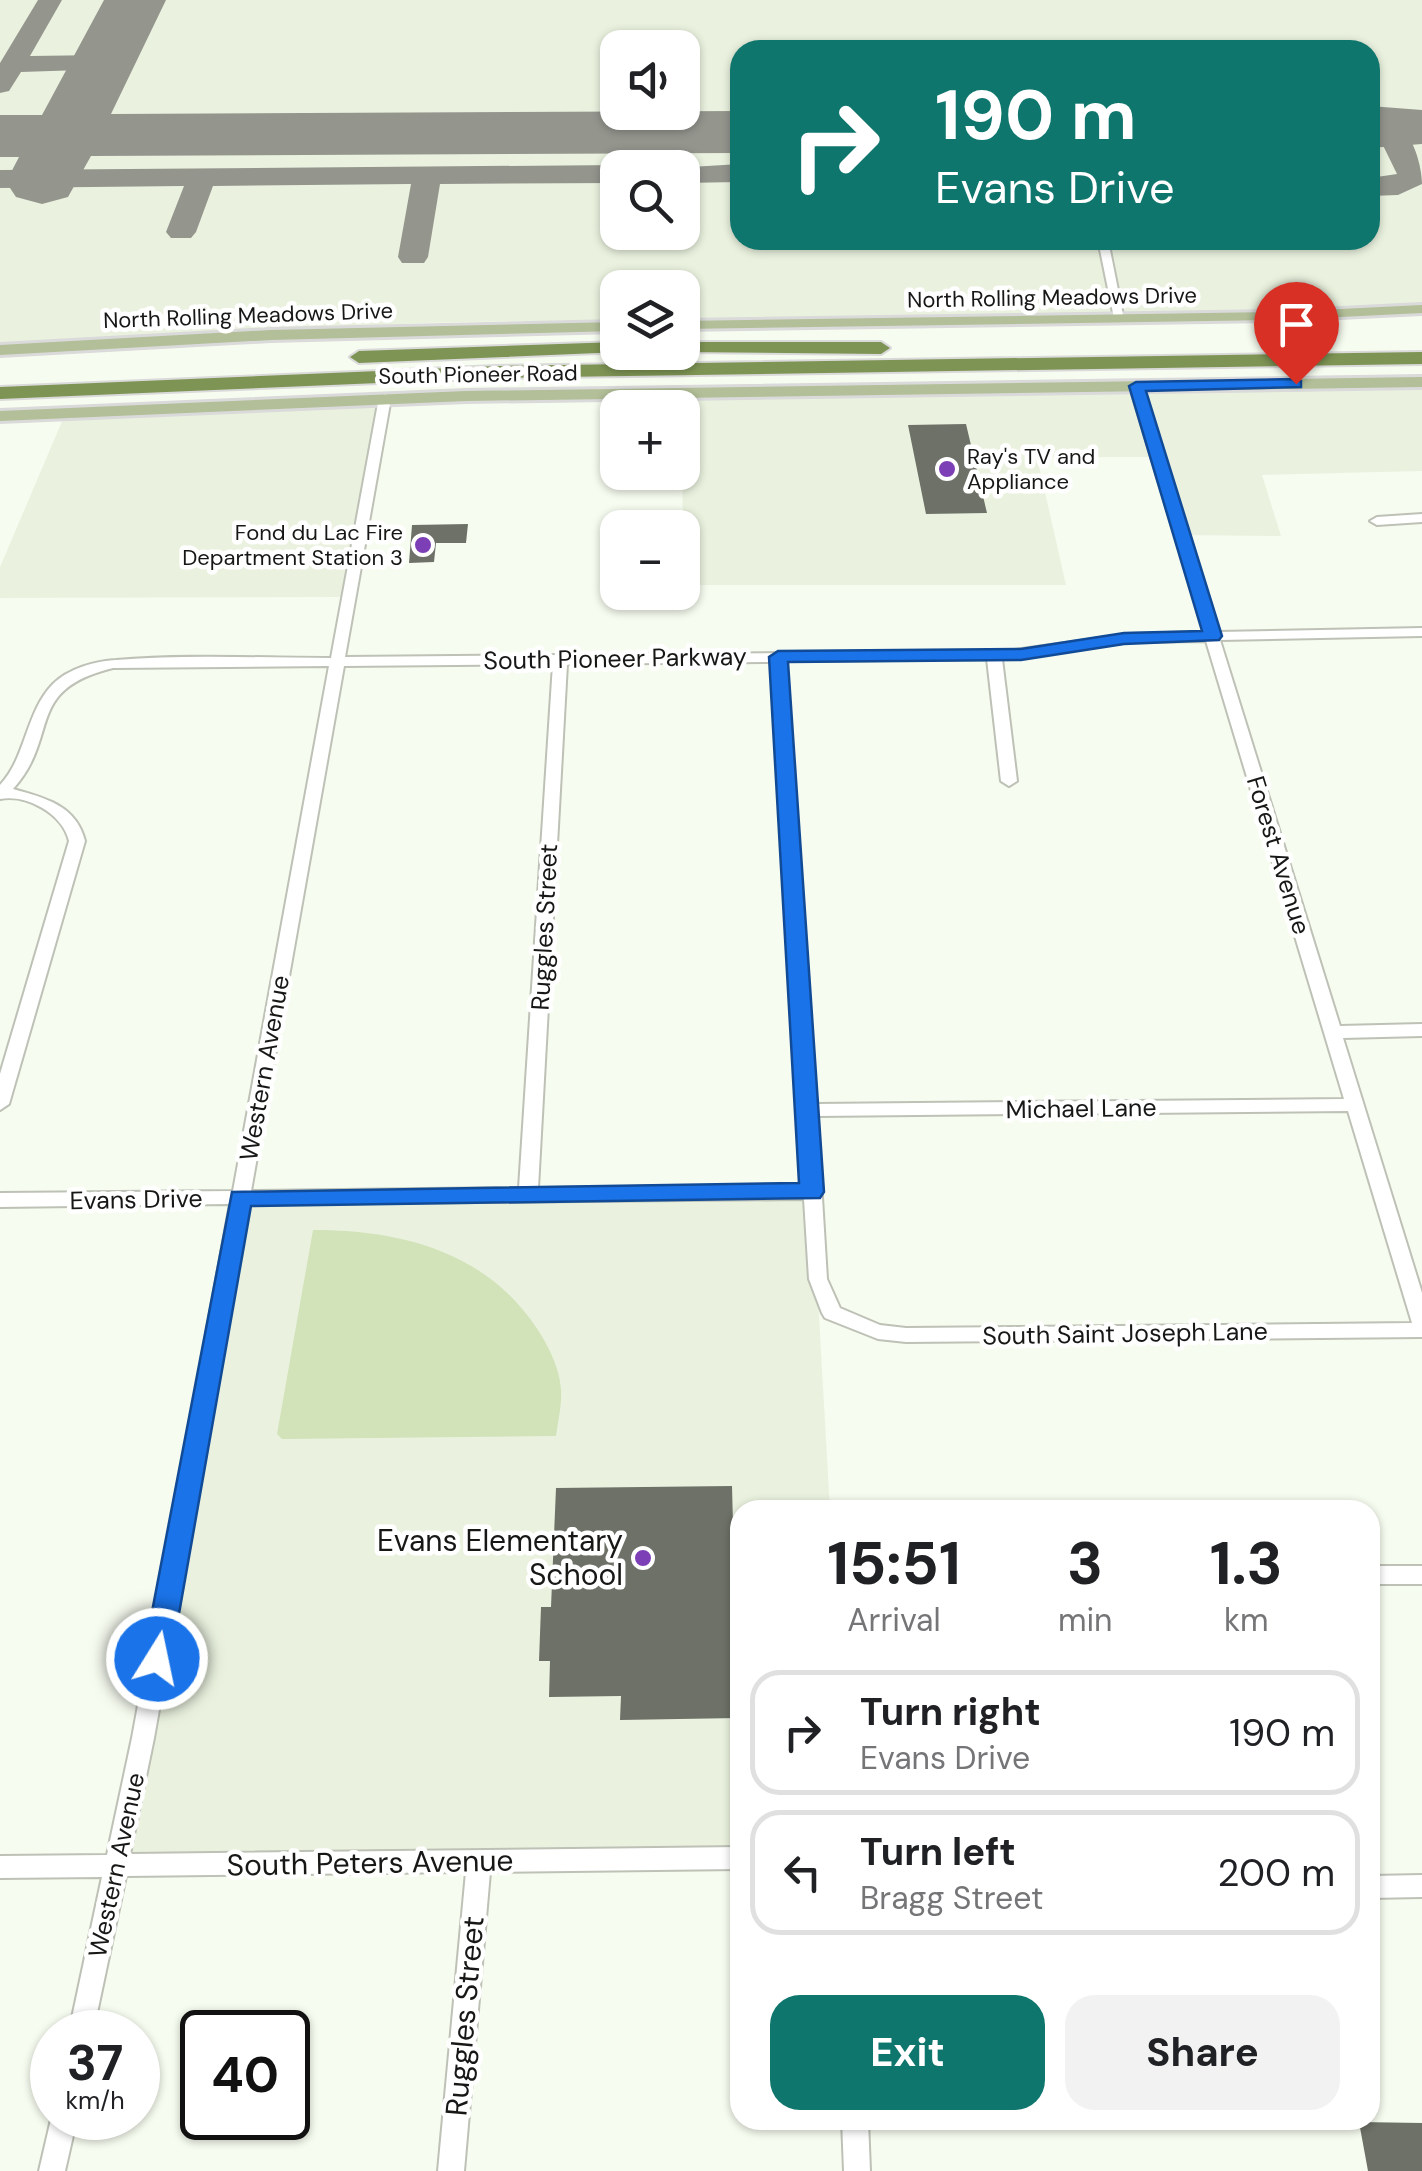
<!DOCTYPE html>
<html lang="en">
<head>
<meta charset="utf-8">
<style>
	body { margin:0; font-family:"DM Sans",sans-serif; background:#f2f2f2; color:#202124; height:100vh; display:flex; flex-direction:column; font-size:38px; white-space:nowrap }
	* { box-sizing:border-box; margin:0 }
	p { font-size:32px; color:#757577 }
	.icon { flex:none; width:55px; height:55px; fill:none; stroke:currentColor; stroke-width:2; stroke-linecap:round; stroke-linejoin:round }
	.map { position:relative; flex:1; overflow:hidden }
	.side { position:absolute; left:730px; top:1500px; width:650px; height:630px; display:flex; flex-direction:column; background:#fff; border-radius:30px; box-shadow:0 2px 8px #0004 }
	.side>* { flex:none }
	.banner { position:absolute; left:730px; top:40px; width:650px; height:210px; border-radius:30px; box-shadow:0 2px 8px #0004; background:#0f766e; color:#fff; overflow:hidden }
	.tools { position:absolute; left:600px; top:30px; display:grid; gap:20px }
	.tools a { display:grid; place-items:center; width:100px; height:100px; border-radius:20px; background:#fff; box-shadow:0 2px 8px #0004; font-size:50px }
	.speed { position:absolute; left:30px; top:2010px; display:flex; gap:20px; font-size:50px; font-weight:700; text-align:center }
	.speed>* { display:grid; place-content:center; width:130px; height:130px; border-radius:50%; background:#fff; box-shadow:0 2px 8px #0004; line-height:1 }
	.speed small { font-size:25px; font-weight:400 }
	.speed .limit { border:5px solid #111; border-radius:15px; background:#fff; color:#111 }
	.pin { position:absolute; display:grid; place-items:center; width:85px; height:85px; color:#fff; margin:-102px -42px; border-radius:50% 50% 50% 0; rotate:-45deg; box-shadow:0 0 10px #0007 }
	.pin .icon { rotate:45deg }
	.me { position:absolute; width:110px; margin:-55px; rotate:10deg; stroke-linejoin:round; filter:drop-shadow(0 0 8px #0008) }
	.turn { display:flex; align-items:center; gap:35px; height:210px; padding:0 40px; font-size:45px }
	.turn .icon { width:130px; height:130px; stroke-width:2.5 }
	.turn b { display:block; font-size:70px; line-height:85px }
	.eta { display:flex; justify-content:space-evenly; align-items:center; height:170px; text-align:center }
	.eta b { font-size:60px; font-weight:700; line-height:70px }
	.action { display:flex; gap:20px; margin-top:auto; padding:20px 40px }
	.action a { flex:1; height:115px; border-radius:30px; background:#0f766e; color:#fff; font-size:40px; font-weight:700; line-height:115px; text-align:center }
	.action a+a { background:#f2f2f2; color:#202124 }
	ul { padding:0; list-style:none }
	li { display:flex; align-items:center; gap:30px; height:125px; margin:0 20px 15px; padding:0 20px; border:5px solid #e0e0e0; border-radius:30px }
	li div { flex:1 }
	li b { display:block; font-size:38px }
	li em { font-style:normal }
	.map>svg:first-child { display:block }
	.built { fill:#eaf2df; fill-rule:evenodd }
	.green { fill:#d2e2b9 }
	.lines { fill:none; stroke-linecap:round; stroke-linejoin:round }
	.taxiway { fill:#94968e; fill-rule:evenodd }
	.runway { fill:#94968e; fill-rule:evenodd }
	.building { fill:#6d7167 }
	.minor-casing { stroke:#bdc1b6; stroke-width:4 }
	.major-casing { stroke:#dadada; stroke-width:6 }
	.highway-casing { stroke:#dadada; stroke-width:4 }
	.minor { fill:#fff; fill-rule:evenodd }
	.major { fill:#b2bf98; fill-rule:evenodd }
	.highway { fill:#7e9454; fill-rule:evenodd }
	.route { fill:#1a73e8; stroke:#114b97; stroke-width:2.5 }
	.poi-dot { fill:#7d3fb5; stroke:#fff; stroke-width:4 }
	.labels { text-anchor:middle; stroke-width:9; stroke-linejoin:round; paint-order:stroke }
	.far-street-label { font-size:22px; fill:#171815; stroke:#fff }
	.far-poi-label { font-size:22px; fill:#171815; stroke:#fff; text-anchor:start }
	.street-label { font-size:25px; fill:#171815; stroke:#fff }
	.near-poi-label { font-size:30px; fill:#171815; stroke:#fff; text-anchor:end }
	.near-street-label { font-size:30px; fill:#171815; stroke:#fff }
</style>
</head>
<body>
<div class="map">
<svg width="1422" height="2171" viewBox="0 0 1422 2171">
	<rect width="100%" height="100%" fill="#f7fcf0"/>
	<!-- built -->
	<path class="built" d="M0,0H1422V309L683,325L682,288H618L617,326L504,328L528,321L422,323L0,344ZM618,48H682V112H618ZM740,50H1370V240H740ZM618,168H682V232H618Z
		M1422,382V471L1262,475L1281,536L1182,535L1158,457H1037L1066,585H683L682,393Z
		M385,398L349,597L0,598V567L66,412Z
		M812,1192L830,1510H740V1858L116,1865L240,1198Z"/>
	<!-- green -->
	<path class="green" d="M313,1230C396,1230 479,1249 531,1320C545,1339 560,1366 561,1390C562,1405 558,1421 556,1436L282,1439L277,1434Z"/>
	<g class="lines">
		<!-- taxiway -->
		<path class="taxiway" d="M38,0H62L30,56L103,55L112,57L116,63L112,69L21,72L9,91L0,93V63Z
			M1388,119C1410,124 1422,163 1422,184L1398,195L1370,196V178L1397,174L1374,127Z
			M740,164V182L682,183V168H674Z
			M618,165L626,168H618V183L440,184L428,257L424,263H402L398,257L411,184L213,186L196,232L191,238H171L166,232L184,186L0,188V170Z"/>
		<!-- runway -->
		<path class="runway" d="M104,0H166L111,114L740,111V153L91,156L68,197L42,204L16,197L6,182L19,157H0V115H42Z
			M1370,106L1422,110V144L1370,148Z"/>
	</g>
	<!-- building -->
	<path class="building" d="M966,424L987,513L926,514L908,425Z
		M468,524L466,543H436L434,562L409,563L412,525Z
		M732,1486L738,1718L620,1720L621,1696L549,1697L550,1661H539L541,1607H551L556,1488Z
		M1359,2122L1422,2123V2171H1368Z"/>
	<g class="lines">
		<!-- minor casing -->
		<g class="minor-casing">
			<path id="minor" d="M1098,240H1108L1124,320L1114,318Z
				M1136,383L1142,387L1218,632L1422,628V636L1220,640L1340,1026L1422,1024V1036L1343,1038L1422,1293V1337L906,1342L878,1339L825,1318L822,1313L809,1279L804,1199L249,1204L154,1738L130,1854L740,1847V1869L490,1872L464,2171H438L466,1872L126,1876L93,2032H69L102,1877L0,1878V1856L107,1855L132,1738L230,1204L0,1207V1193L233,1191L329,666L113,668C23,690 61,736 13,789C45,798 76,805 85,841L9,1104L0,1110V1074L69,841C63,814 27,794 0,799V785C27,756 25,713 53,684C68,669 95,661 116,660C186,654 260,658 331,658L379,398L385,394L391,398L345,657L1007,651L1130,634L1204,632L1130,387ZM1206,641L1344,1099L816,1104L786,661L987,659L1001,781L1009,786L1017,781L1002,659L1130,642ZM772,662L803,1185L538,1188L567,664ZM553,664L519,1188L251,1191L344,666ZM1348,1111L1412,1323L906,1328L880,1325L840,1308L827,1279L817,1116Z
				M1422,514V522L1377,525L1370,521L1377,517Z
				M1370,1566H1422V1584H1370Z
				M1422,1875V1897L1370,1898V1876Z
				M52,2115V2118H77L65,2171H39Z
				M842,2120H868L870,2171H844Z"/>
		</g>
		<!-- major casing -->
		<g class="major-casing">
			<path id="major" d="M1422,305V313L1279,320L682,329V321L1279,312Z
				M618,322V331L271,340L0,355V345L271,330Z
				M1422,377V387L466,401L0,421V411L466,391Z"/>
		</g>
		<!-- highway casing -->
		<g class="highway-casing">
			<path id="highway" d="M618,342V352H622L359,363L350,357L359,351Z
				M682,342H881L890,348L881,354L678,352H682Z
				M1422,352V364L497,378L0,399V387L497,366Z"/>
		</g>
		<!-- minor -->
		<use href="#minor" class="minor"/>
		<!-- major -->
		<use href="#major" class="major"/>
		<!-- highway -->
		<use href="#highway" class="highway"/>
	</g>
	<!-- route -->
	<path class="route" d="M1296,379L1301,381V387L1146,391L1222,636L1219,640L1124,644L1021,660L788,662L824,1192L820,1198L251,1206L171,1659L167,1668L157,1672L147,1668L143,1659L232,1192L799,1183L769,657L778,651L1021,649L1124,633L1202,631L1129,386L1136,382Z"/>
	<!-- markers -->
	<g class="poi-dot">
		<circle cx="947" cy="469" r="10"/>
		<circle cx="423" cy="545" r="10"/>
		<circle cx="643" cy="1558" r="10"/>
	</g>
	<g class="labels">
		<!-- far-street labels -->
		<g class="far-street-label">
			<text transform="translate(1052 297) rotate(-1)" y="8">North Rolling Meadows Drive</text>
			<text transform="translate(248 315) rotate(-2)" y="8">North Rolling Meadows Drive</text>
			<text transform="translate(478 374) rotate(-1)" y="8">South Pioneer Road</text>
		</g>
		<!-- far-poi labels -->
		<g class="far-poi-label">
			<text x="967" y="464">Ray's TV and<tspan x="967" dy="25">Appliance</tspan></text>
			<text x="403" y="540" text-anchor="end">Fond du Lac Fire<tspan x="403" dy="25">Department Station 3</tspan></text>
		</g>
		<!-- street labels -->
		<g class="street-label">
			<text transform="translate(615 658) rotate(-1)" y="9">South Pioneer Parkway</text>
			<text transform="translate(1279 855) rotate(73)" y="9">Forest Avenue</text>
			<text transform="translate(544 927) rotate(-87)" y="9">Ruggles Street</text>
			<text transform="translate(264 1068) rotate(-80)" y="9">Western Avenue</text>
			<text transform="translate(1081 1108) rotate(-1)" y="9">Michael Lane</text>
			<text transform="translate(136 1199) rotate(-1)" y="9">Evans Drive</text>
			<text transform="translate(1125 1333) rotate(-1)" y="9">South Saint Joseph Lane</text>
			<text transform="translate(116 1865) rotate(-78)" y="9">Western Avenue</text>
		</g>
		<!-- near-poi labels -->
		<g class="near-poi-label">
			<text x="623" y="1551">Evans Elementary<tspan x="623" dy="34">School</tspan></text>
		</g>
		<!-- near-street labels -->
		<g class="near-street-label">
			<text transform="translate(370 1863) rotate(-1)" y="10">South Peters Avenue</text>
			<text transform="translate(465 2016) rotate(-85)" y="10">Ruggles Street</text>
		</g>
	</g>
</svg>
<div class="tools">
<a><svg class="icon" aria-label="sound" viewBox="0 0 24 24"><path d="M4 9h4l5-4v14l-5-4H4zM17 9q2 3 0 6"/></svg></a>
<a><svg class="icon" aria-label="search" viewBox="0 0 24 24"><circle cx="10" cy="10" r="6"/><path d="M15 15l6 6"/></svg></a>
<a><svg class="icon" aria-label="layers" viewBox="0 0 24 24"><path d="M12 4l9 5-9 5-9-5zM3 14l9 5 9-5"/></svg></a>
<a>+</a>
<a>−</a>
</div>
<div class="speed"><div>37<small>km/h</small></div><div class="limit">40</div></div>
<div class="pin" style="left:1296px;top:384px;background:#d93025"><svg class="icon" aria-label="arrive" viewBox="0 0 24 24"><path d="M6 21V4h12l-3 4 3 4H6"/></svg></div>
<svg class="me" style="left:157px;top:1659px" viewBox="-20 -20 40 40"><circle r="17" fill="#1a73e8" stroke="#fff" stroke-width="3"/><path d="M0-11L8 9 0 5-8 9z" fill="#fff"/></svg>
<div class="banner">
<div class="turn"><svg class="icon" aria-label="right" viewBox="0 0 24 24"><path d="M7 20v-9h11M14 6l5 5-5 5"/></svg><div><b>190 m</b>Evans Drive</div></div>
</div>
<section class="side">
<div class="eta">
<div><b>15:51</b><p>Arrival</p></div>
<div><b>3</b><p>min</p></div>
<div><b>1.3</b><p>km</p></div>
</div>
<ul>
<li><svg class="icon" aria-label="right" viewBox="0 0 24 24"><path d="M7 20v-9h11M14 6l5 5-5 5"/></svg><div><b>Turn right</b><p>Evans Drive</p></div><em>190 m</em></li>
<li><svg class="icon" aria-label="left" viewBox="0 0 24 24"><path d="M17 20v-9H6M10 6l-5 5 5 5"/></svg><div><b>Turn left</b><p>Bragg Street</p></div><em>200 m</em></li>
</ul>
<div class="action"><a>Exit</a><a>Share</a></div>
</section>
</div>
</body>
</html>
